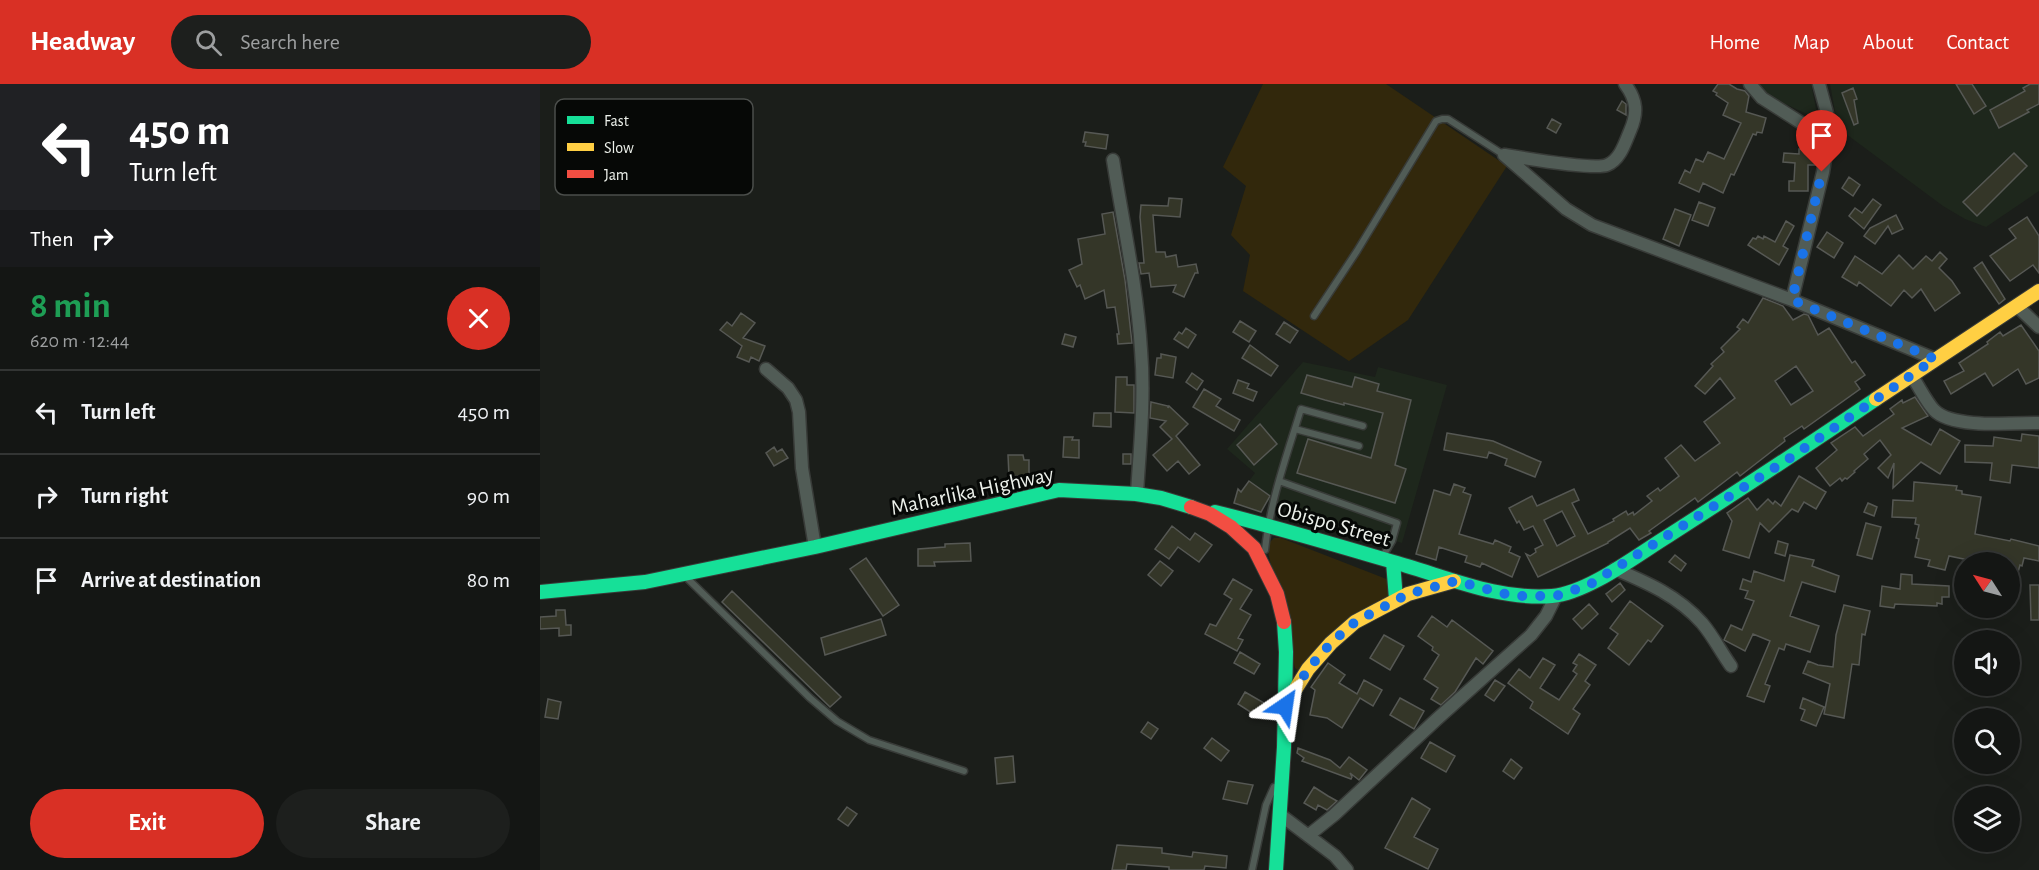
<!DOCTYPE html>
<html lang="en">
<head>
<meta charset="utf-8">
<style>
	body { margin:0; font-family:"Alegreya Sans",sans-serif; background:#1d1f1d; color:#f1f3f6; height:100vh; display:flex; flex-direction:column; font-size:22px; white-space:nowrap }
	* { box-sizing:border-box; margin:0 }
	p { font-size:20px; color:#9d9fa0 }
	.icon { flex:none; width:33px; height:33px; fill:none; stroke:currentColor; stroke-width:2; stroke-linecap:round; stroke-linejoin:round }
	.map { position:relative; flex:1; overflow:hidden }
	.sheet { display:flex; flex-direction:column; background:#141614; width:540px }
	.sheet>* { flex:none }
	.top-card { background:#202124; color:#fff; overflow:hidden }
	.needle { width:39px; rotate:306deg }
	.fabs { position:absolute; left:1414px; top:468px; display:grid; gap:12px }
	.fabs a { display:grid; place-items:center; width:66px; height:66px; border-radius:50%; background:#141614; box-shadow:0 6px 24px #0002,0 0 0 2px #333534; font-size:30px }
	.pin { position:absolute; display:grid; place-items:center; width:51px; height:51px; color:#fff; margin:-62px -26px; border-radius:50% 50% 50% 0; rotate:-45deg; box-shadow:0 0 6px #0007 }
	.pin .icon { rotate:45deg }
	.me { position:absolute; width:66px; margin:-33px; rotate:32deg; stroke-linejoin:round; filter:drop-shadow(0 0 4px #0008) }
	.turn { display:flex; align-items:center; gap:21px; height:126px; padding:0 30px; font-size:27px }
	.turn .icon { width:78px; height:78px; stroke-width:2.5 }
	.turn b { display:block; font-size:42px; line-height:51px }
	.then { display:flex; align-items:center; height:57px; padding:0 30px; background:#0003; gap:12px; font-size:22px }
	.round { display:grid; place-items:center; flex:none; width:63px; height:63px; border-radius:32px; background:#1d1f1d }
	.headline { display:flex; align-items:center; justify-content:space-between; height:102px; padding:0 30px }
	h1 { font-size:36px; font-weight:700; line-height:45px; color:#1e9e55 }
	.button { display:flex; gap:12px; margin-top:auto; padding:12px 30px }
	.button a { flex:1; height:69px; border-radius:36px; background:#d93025; color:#fff; font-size:24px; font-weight:700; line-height:69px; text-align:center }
	.button a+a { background:#1d1f1d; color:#f1f3f6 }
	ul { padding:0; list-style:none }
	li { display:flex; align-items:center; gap:18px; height:84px; padding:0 30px; border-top:2px solid #333534 }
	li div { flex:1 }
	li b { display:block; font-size:22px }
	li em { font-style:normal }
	header { display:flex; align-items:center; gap:36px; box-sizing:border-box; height:84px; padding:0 30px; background:#d93025; color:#fff }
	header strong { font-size:28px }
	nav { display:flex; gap:33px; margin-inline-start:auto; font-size:21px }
	.search { width:420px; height:54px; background:#1d1f1d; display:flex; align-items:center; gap:15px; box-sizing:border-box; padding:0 21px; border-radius:33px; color:#9d9fa0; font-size:22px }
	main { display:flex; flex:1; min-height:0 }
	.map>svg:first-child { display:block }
	.built { fill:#1e271c }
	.green { fill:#32280c }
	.building { fill:#343628; stroke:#565854; stroke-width:1.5; fill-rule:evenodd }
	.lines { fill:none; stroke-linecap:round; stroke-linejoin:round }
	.lane-casing { stroke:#383b38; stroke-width:9 }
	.street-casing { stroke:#383b38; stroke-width:15 }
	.fast-casing { stroke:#383b38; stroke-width:16 }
	.slow-casing { stroke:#383b38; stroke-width:16 }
	.jam-casing { stroke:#383b38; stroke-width:16 }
	.lane { stroke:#515c56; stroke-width:6 }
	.street { stroke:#515c56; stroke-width:12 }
	.fast { stroke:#16e098; stroke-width:14 }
	.slow { stroke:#ffcf43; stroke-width:14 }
	.jam { stroke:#f24e42; stroke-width:14 }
	.route { stroke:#1a73e8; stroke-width:10; stroke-dasharray:0 18 }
	.labels { text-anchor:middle; stroke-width:6; stroke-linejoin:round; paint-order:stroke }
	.street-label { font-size:22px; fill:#edf1eb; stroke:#060806 }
	.key { fill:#060806; stroke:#4b4e4b; stroke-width:1.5 }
	.key-label { font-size:16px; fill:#edf1eb }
</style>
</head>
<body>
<header>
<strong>Headway</strong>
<div class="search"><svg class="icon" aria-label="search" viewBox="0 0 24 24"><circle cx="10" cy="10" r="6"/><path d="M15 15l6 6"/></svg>Search here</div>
<nav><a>Home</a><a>Map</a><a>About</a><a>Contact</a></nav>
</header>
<main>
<section class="sheet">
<div class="top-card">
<div class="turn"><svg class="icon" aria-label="left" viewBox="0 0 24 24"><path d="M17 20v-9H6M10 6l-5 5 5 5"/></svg><div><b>450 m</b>Turn left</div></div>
<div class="then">Then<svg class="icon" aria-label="right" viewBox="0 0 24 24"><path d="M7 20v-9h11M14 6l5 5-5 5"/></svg></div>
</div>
<div class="headline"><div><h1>8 min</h1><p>620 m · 12:44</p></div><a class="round" style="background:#d93025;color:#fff"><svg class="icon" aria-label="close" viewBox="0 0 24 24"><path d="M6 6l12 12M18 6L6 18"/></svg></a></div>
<ul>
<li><svg class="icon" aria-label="left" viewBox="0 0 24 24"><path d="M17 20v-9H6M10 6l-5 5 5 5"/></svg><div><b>Turn left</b></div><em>450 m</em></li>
<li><svg class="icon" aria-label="right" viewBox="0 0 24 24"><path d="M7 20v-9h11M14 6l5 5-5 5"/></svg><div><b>Turn right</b></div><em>90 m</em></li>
<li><svg class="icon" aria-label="arrive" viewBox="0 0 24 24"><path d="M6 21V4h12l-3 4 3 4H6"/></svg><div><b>Arrive at destination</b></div><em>80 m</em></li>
</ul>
<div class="button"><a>Exit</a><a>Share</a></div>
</section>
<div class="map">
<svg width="1499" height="786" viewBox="0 0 1499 786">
	<rect width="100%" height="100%" fill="#1b1e1a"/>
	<!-- built -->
	<path class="built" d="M1213,0H1271L1278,35L1217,7Z
		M1290,0H1499V107L1446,143L1425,135L1403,122L1298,44Z
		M763,278L835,293L838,283L907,301L862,459L726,417L730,412L709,397L715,389L687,365Z"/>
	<!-- green -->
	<path class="green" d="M723,0H846L967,82L868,236L809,277L703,207L710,171L691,151L706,102L683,83Z
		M734,454H741L849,496L851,511L759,587L755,584L728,468L729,459Z"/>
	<!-- building -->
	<path class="building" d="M1178,0H1189L1197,5L1205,7L1209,12L1206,28L1226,34L1222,49L1217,48L1216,51L1213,50L1194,91L1191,90L1183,109L1163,99L1159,108L1139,99L1145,86L1150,89L1156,75L1163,78L1168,68L1184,75L1201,39L1183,31L1188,19L1176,11L1177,9L1173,7Z
		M1416,0H1432L1446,22L1434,30Z
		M1490,0H1499V20L1487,26L1489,28L1459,44L1450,26L1485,7L1483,4Z
		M1313,4L1317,15L1314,16L1318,39L1314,41L1302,9Z
		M1082,17L1086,20V31L1077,26Z
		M1012,35L1021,40L1016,49L1007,44Z
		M545,48L568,51L566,65L545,62L546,58H543Z
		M1264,51L1277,59L1276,81H1268V107H1249V97H1254L1255,79L1243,78L1244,69L1259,70V65H1264Z
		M1474,69L1487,82L1437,132L1423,118Z
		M1309,93L1320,101L1313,112L1302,104Z
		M629,114L642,115L640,133L613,131L616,168H625L626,173L636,171L638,183L656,180L658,189H655L644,213L633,208L636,201L611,203L609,189L601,190L599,179H604L600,133L601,121L628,122Z
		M1333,115L1341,121L1324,145L1309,132L1315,124L1322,129Z
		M1159,118L1175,124L1168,142L1152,136Z
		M1135,125L1151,131L1139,162L1123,155Z
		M573,128L585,196L592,259L578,260L577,250H579L575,223L567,224L564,206L545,215L540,201L537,203L529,186L542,180L538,155L565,150L562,130Z
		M1356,131L1363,145L1352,150L1348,142L1335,160L1324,152L1330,144Z
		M1487,133L1499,152V189L1493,181L1470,197L1450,172L1476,154L1469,145Z
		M1246,137L1254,142L1243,162L1248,165L1239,181L1208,161L1213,154L1216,155L1218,152L1223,155L1224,152L1235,158Z
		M1287,148L1303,159L1294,174L1277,163Z
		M1400,168L1407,175L1399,184L1412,197L1420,209L1395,227L1381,205L1372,214L1364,206L1351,222L1319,198L1317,202L1302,193L1315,172L1342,190L1359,171L1373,185L1386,172L1392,177Z
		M1442,178L1465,215L1459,220L1434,184Z
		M1223,214L1243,222L1253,236L1264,230L1268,231L1278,251L1289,244L1312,279L1315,277L1325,291L1315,298L1320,305L1264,345L1262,342L1244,354L1245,357L1200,392L1197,388L1158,418L1155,414L1109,447L1111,449L1099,456L1090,444L1068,458V459L998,493L986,470L990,472L996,468L995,465L1003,461L993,442L984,446L979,437L977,439L969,424L992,412L997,422L1034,405L1039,416L1032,419L1048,450L1074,437L1073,435L1086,427L1088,431L1093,428L1094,431L1112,417L1107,412L1118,404L1120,407L1139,392L1125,374L1141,361L1155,377L1180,359L1164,338L1195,314L1180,294L1165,310L1155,302L1173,282L1171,280L1184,268L1181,264L1200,245L1197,243L1203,235L1208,239ZM1256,282L1273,307L1251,321L1235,297ZM1022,427L1035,452L1017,462L1004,436Z
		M201,229L215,239L203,254L225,262L219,277L211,273L209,278L197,273L202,262L180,246L187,238L192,242Z
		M700,237L716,247L709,258L693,248Z
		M744,238L758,247L750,259L736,250Z
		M1481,241L1499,267V294L1486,300L1478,285L1453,302L1445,289L1411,310L1404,297L1424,287L1419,279L1448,260L1447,258L1460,248L1463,252Z
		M646,244L656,251L648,264L634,255L639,248L642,250Z
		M525,250L536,253L533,263L522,260Z
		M710,261L738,282L731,292L702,274Z
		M621,270L636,273L633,294L615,291L617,274H621Z
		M652,289L663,297L657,306L646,298Z
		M767,291L812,303L815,293L839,300L837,307L871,316L855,381L866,385L855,419L757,389L768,355L831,374L843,329L804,319V321L785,316L761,309Z
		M576,293H587V301H594V329L575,328Z
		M698,296L709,300L707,304L717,308L713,317L693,309Z
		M664,305L681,315L676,322L700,336L694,347L653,323Z
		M1375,313L1388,332L1362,344L1391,361L1400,345L1420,357L1400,390L1381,378L1353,404L1354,379L1348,394L1338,384L1351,371L1340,356L1324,370L1328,375L1314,387L1315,388L1307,395L1305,394L1302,397L1300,394L1290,402L1276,384L1297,366L1291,359L1315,343L1323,352L1354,330L1350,325L1362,316L1363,319Z
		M611,318L628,322V324L629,322L648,340L636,352L660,381L649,390L638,377L627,387L613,371L632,355L620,343L626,337L610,334Z
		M554,329H571V343L553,342Z
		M720,340L737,360L714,381L697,361Z
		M907,349L953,357L1001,378L995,393L965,381L967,375L949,368L947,374L904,366Z
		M1482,350L1499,352V384L1472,381L1470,399L1450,396L1452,379L1425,378V361L1453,362L1454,353L1481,357Z
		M524,353H533L532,356H539V374L523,373Z
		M234,363L237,368L242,365L248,374L234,382L226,369Z
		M583,370H591V380H583Z
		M468,371H483L484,376H489V392H469Z
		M1259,392L1286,408L1276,425L1264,418L1258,428L1252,425L1229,448L1220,439L1209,474L1183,466L1192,437L1187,429L1208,414L1217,426L1228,415L1233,420L1235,417L1241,422Z
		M709,397L730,412L721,428L694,419L698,405L701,408Z
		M1374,398L1417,402L1416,406L1422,407V410L1441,413L1435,450L1470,457L1471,455L1499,462V477L1484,474L1482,482L1480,481L1473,506H1470V478H1438L1409,472L1405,486L1388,482L1390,476L1375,473L1379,455L1376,454L1379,441L1375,440L1376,434L1352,433L1353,416L1373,417Z
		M914,400L925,404L923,408L931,411L919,450L953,460L955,456L971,463L969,468L980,473L972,493L942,479L940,483L925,478L927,472L899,463L896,476L876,470L894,406L910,411Z
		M1328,419L1337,423L1334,432L1324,428Z
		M1326,439L1341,443L1332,475L1317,471Z
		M632,442L650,456L655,449L672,461L659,478L638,463L629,475L615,465Z
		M1238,457L1248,460L1245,472L1235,469Z
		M430,459L431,477L394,478L395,482H378V465L405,463V460Z
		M1135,471L1146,480L1141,487L1129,478Z
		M1250,471L1274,476L1272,482L1299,492L1295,508L1262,498L1250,532L1279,542L1270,568L1246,560L1244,566L1239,564L1225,600L1230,602L1224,618L1207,612L1230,557L1213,550L1205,567L1184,556L1191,541L1202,546L1214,517L1205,514L1208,507L1200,505L1203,495L1211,498L1214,487L1244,497Z
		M326,474L359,521L343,532L310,485Z
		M620,477L633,487L621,502L608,491Z
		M1361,490L1372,491V500L1409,502V513H1402V520L1397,519V522L1355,520L1354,524L1340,522L1342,502L1360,505Z
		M693,495L712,506L700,525L711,531L698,554L703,556L697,567L665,550L670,540L676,542L692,515L684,510Z
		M1080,499L1085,506L1072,518L1066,510Z
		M1490,501H1499V536H1491Z
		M192,507L301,613L290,623L182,518Z
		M1090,517L1123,542L1111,558L1108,556L1089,581L1068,564L1078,550L1070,544Z
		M1049,520L1058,530L1042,545L1033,535Z
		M1304,521L1330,527L1325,551L1322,550L1319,581L1312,580L1304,634L1284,630L1290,600L1263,589L1268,577L1278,581L1293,583L1296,551Z
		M16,526H25L26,541H31V551L19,552V544L0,545V533L16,532Z
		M892,532L907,543L912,536L953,567L943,580L936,574L915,608L901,621L891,615L898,604L884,595L899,571L892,566L893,563L878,552Z
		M341,535L346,551L285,571L281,554Z
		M844,551L864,562L850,586L830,574Z
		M700,568L720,580L714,590L694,579Z
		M1039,570L1056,581L1045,597L1050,601L1033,625L1040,630L1028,650L990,624L993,618L968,599L979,585L990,594L1003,574L1015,581L1000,604L1019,616L1037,590L1033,587L1037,581L1033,579Z
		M788,579L805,591L799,599L817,610L824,596L842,606L833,622L820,614L802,644L787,634L770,631L775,606L771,603Z
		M955,596L965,602L954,617L945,611Z
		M705,608L731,623L724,633L713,626L712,629L698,620Z
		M860,614L884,627L874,645L850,631Z
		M1263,614L1284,623L1276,642L1261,636L1265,626L1260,624Z
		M8,615L21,618L18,635L5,633Z
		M608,638L618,645L611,655L601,648Z
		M672,654L689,667L681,677L664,664Z
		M890,658L915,672L906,688L881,674Z
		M758,664L790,676L800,684L809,673L827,686L819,696L810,689L812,693L811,695L762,677L764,674L757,669Z
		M473,672L475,698L457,700L455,674Z
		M971,675L982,684L974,695L963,687Z
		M688,697L713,701L707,720L683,715Z
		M774,703L788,712L797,717L787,726L778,721L776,726L764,719Z
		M872,714L890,725L874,753L898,765L888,785L845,764Z
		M307,723L317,730L308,742L298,735Z
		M577,761L622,764V769L652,773L653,768L687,772L686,784L665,782L664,786H629V783L587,780L586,786H572Z"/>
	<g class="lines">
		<!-- lane casing -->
		<g class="lane-casing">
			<path id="lane" d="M774,232L817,167L896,37L902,35H908L964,71
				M755,345L819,362
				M739,397L857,439L852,457L843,472
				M725,466C730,417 747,371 761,325L823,342
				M148,495L270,614L297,637L329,656L424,687
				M712,786L726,721L734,703"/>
		</g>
		<!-- street casing -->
		<g class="street-casing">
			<path id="street" d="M1210,0L1222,14L1288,56
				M964,71L1026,125L1052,141L1252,216L1395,275
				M965,71C983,74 1054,86 1067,81C1080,76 1085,59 1090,47C1098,29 1097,16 1085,0
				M573,76C583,139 597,202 601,266C605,314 600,361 597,409
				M1252,216L1283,88L1288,56L1287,29L1279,0
				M1477,222L1499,243
				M226,285L248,304L256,316L259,328L262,384L275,463
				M1371,291C1379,302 1385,316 1394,326C1412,345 1474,339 1499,339
				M1075,485C1108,499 1138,512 1162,539C1173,552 1181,568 1191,582
				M742,732L795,772L807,786
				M769,751L794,731L897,635L991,551L1006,532L1016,512"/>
		</g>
		<!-- fast casing -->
		<g class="fast-casing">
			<path id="fast" d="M675,428C740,444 803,463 867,482C914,496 962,516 1012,512C1048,509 1097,471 1128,452C1198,407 1267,362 1336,315
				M853,478L856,515
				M0,508L105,498L275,463L519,406L596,410L621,414L651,423
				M736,786L744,663L746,568L744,538"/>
		</g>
		<!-- slow casing -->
		<g class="slow-casing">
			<path id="slow" d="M1336,315L1499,207
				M745,622L768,585L791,559L815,538L868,510L914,497"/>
		</g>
		<!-- jam casing -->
		<g class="jam-casing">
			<path id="jam" d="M651,423L670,430L691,443L714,464L737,510L744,538"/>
		</g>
		<!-- lane -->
		<use href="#lane" class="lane"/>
		<!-- street -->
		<use href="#street" class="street"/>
		<!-- fast -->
		<use href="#fast" class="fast"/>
		<!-- slow -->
		<use href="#slow" class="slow"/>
		<!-- jam -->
		<use href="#jam" class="jam"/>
	</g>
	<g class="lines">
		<!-- route -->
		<path class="route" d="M745,622L768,585L791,559L815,538L868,510L916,497L973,512H1016L1049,501L1247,376L1395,275L1252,216L1282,88"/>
	</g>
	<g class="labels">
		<!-- street labels -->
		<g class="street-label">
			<text transform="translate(432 406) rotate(-12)" y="8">Maharlika Highway</text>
			<text transform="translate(794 439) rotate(16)" y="8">Obispo Street</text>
		</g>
	</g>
	<!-- legend -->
	<rect x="15" y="15" width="198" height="96" rx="9" class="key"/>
	<rect x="27" y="32" width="27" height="8" fill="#16e098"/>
	<rect x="27" y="59" width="27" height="8" fill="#ffcf43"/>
	<rect x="27" y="86" width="27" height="8" fill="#f24e42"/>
	<g class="key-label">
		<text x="64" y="42">Fast</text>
		<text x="64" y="69">Slow</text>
		<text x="64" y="96">Jam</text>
	</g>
</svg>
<div class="fabs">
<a><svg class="needle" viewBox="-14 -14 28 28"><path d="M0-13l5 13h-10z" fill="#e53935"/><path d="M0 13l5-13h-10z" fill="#9d9fa0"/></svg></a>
<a><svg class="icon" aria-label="sound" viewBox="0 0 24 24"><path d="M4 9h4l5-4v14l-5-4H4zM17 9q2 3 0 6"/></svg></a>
<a><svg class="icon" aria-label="search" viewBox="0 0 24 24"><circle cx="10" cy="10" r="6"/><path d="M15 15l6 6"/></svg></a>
<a><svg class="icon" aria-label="layers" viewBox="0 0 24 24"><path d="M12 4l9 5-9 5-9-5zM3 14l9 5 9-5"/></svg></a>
</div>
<div class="pin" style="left:1282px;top:88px;background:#d93025"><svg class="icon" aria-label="arrive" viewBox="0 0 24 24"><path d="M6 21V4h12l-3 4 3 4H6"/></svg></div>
<svg class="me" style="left:745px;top:622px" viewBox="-20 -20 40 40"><path d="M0-17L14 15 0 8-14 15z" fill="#1a73e8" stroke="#fff" stroke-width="4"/></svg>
</div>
</main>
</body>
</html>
